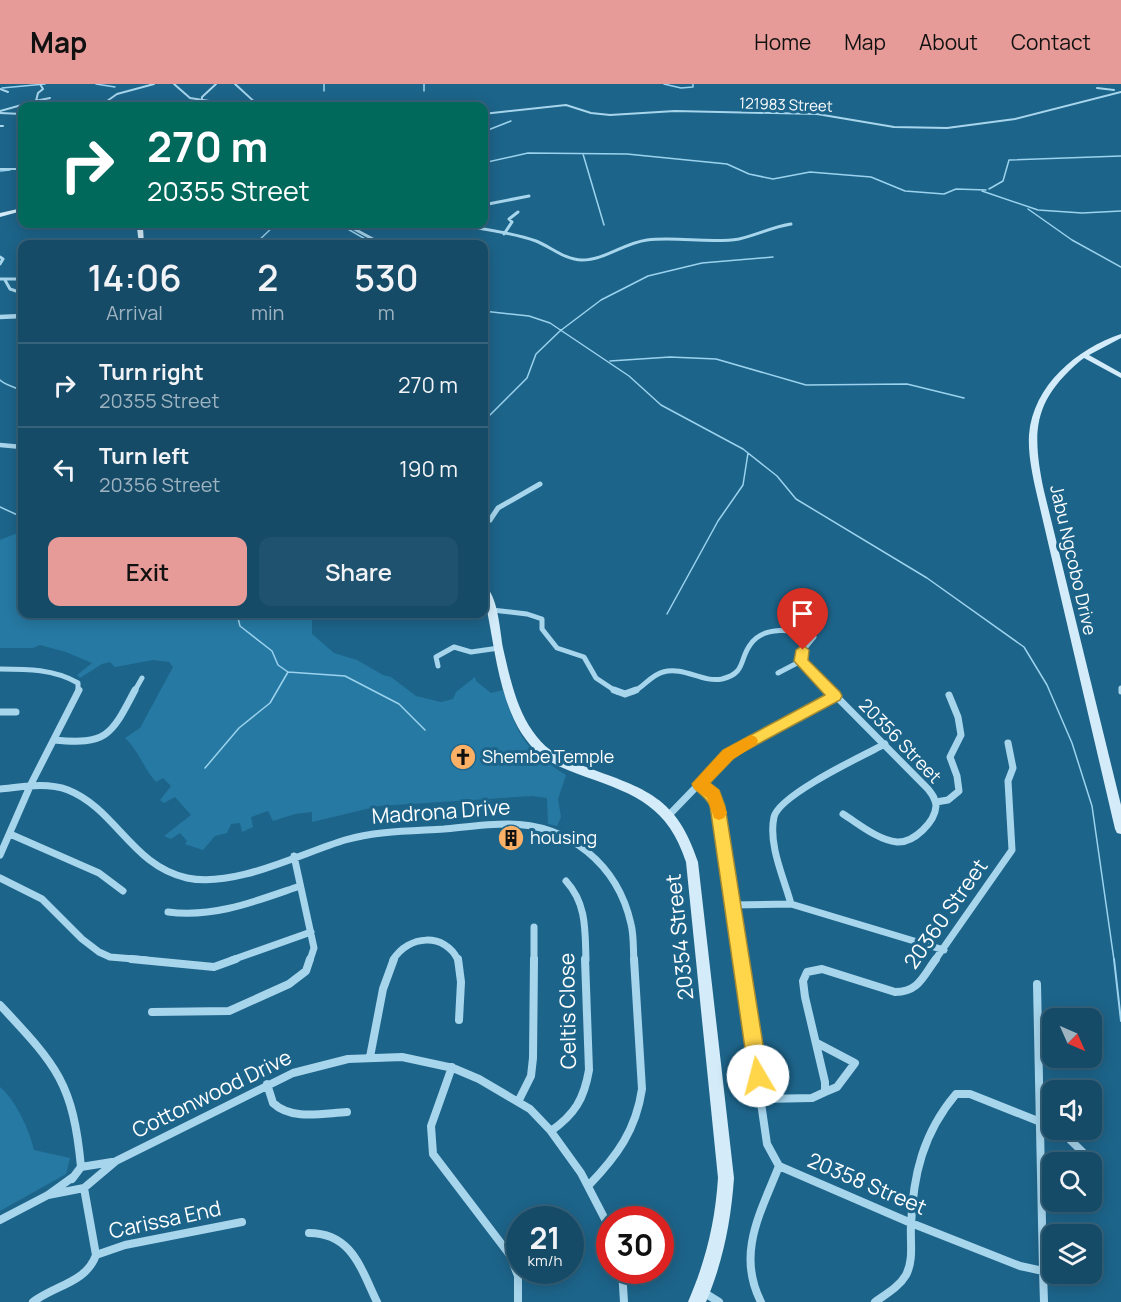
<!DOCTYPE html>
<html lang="en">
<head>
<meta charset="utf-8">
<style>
	body { margin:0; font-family:Manrope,sans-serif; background:#1f526e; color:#f1f3f6; height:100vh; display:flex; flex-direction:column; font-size:22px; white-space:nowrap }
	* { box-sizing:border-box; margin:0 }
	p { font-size:20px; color:#9eb3c0 }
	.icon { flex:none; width:33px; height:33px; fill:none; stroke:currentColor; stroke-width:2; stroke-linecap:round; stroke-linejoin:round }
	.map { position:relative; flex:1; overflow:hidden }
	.drawer { position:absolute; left:18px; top:156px; width:470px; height:378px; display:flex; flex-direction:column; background:#164b68; border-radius:12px; box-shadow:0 3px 15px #0003,0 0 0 2px #35637c }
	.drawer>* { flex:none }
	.banner { position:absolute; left:18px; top:18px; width:470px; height:126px; border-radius:12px; box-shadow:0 3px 15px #0003,0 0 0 2px #35637c; background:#00695c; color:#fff; overflow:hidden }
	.needle { width:39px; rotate:135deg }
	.buttons { position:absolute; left:1042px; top:924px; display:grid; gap:12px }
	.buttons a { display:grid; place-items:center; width:60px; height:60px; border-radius:12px; background:#164b68; box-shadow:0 3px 15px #0003,0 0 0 2px #35637c; font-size:30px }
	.speed { position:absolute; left:506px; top:1122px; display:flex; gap:12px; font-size:30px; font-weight:700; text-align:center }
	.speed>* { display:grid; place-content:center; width:78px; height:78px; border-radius:50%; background:#164b68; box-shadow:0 3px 15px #0003,0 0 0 2px #35637c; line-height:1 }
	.speed small { font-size:15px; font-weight:400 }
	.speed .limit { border:9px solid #d22; background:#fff; color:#111 }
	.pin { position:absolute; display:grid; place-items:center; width:51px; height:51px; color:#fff; margin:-62px -26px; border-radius:50% 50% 50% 0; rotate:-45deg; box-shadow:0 0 6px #0007 }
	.pin .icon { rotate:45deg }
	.me { position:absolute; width:66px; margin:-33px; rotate:352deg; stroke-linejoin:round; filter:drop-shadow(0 0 4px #0008) }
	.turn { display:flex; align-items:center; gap:21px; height:126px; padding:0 30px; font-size:27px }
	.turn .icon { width:78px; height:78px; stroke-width:2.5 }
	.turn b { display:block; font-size:42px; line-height:51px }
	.eta { display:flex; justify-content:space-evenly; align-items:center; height:102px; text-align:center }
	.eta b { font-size:36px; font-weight:600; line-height:42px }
	.primary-button { display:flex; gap:12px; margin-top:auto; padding:12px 30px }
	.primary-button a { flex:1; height:69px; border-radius:12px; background:#e69b98; color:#111; font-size:24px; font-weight:600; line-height:69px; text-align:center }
	.primary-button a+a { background:#1f526e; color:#f1f3f6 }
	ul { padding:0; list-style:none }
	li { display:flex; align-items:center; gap:18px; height:84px; padding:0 30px; border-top:2px solid #35637c }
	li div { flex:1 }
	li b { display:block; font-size:22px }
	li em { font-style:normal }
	header { display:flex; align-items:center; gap:36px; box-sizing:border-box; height:84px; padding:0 30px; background:#e69b98; color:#111 }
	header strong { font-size:28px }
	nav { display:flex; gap:33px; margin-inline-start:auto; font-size:21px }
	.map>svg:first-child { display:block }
	.green { fill:#2679a3 }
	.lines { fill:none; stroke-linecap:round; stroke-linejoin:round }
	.stream-far1 { stroke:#9bd3ee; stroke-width:1.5 }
	.stream { stroke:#9bd3ee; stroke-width:2 }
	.street-far5 { stroke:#a7d5ec; stroke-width:2 }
	.street-far4 { stroke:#a7d5ec; stroke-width:3 }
	.street-far3 { stroke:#a7d5ec; stroke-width:4.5 }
	.street-far2 { stroke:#a7d5ec; stroke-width:5 }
	.street-far1 { stroke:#a7d5ec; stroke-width:7 }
	.street { stroke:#a7d5ec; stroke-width:8 }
	.secondary { fill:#d4ecf9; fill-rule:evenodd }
	.route { fill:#ffd54a; stroke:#a68a30; stroke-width:1.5 }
	.slow { fill:#f59e0b }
	.labels { text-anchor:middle; stroke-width:6; stroke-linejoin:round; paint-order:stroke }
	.far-street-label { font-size:15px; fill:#fff; stroke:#1d648a }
	.street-label { font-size:18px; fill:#fff; stroke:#1d648a }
	.poi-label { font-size:18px; fill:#fff; stroke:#1d648a; text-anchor:start }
	.near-street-label { font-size:21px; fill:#fff; stroke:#1d648a }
</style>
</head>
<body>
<header>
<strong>Map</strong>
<nav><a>Home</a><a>Map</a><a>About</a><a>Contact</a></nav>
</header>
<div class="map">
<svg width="1121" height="1218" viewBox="0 0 1121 1218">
	<rect width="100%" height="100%" fill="#1d648a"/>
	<!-- green -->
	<path class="green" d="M22,447V530H308L312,537V550L334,569L357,576L383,591L391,593L416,612L441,618L453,615L456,608L475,593L476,597L491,609L503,606C518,652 524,665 566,691L558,715L561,733L557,742L548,740L547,714L532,712L379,722L312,738V728L295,730L273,737L268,727L251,733L253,743L242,748L240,739L231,740L227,749L215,752L203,766L185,760L187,757L180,749L171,755L164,752L191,731L175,713L164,719L160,716L171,702L163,694L156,698C144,685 139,667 125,654L140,644L173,583L169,578L153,576L115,583L110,578L102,580L80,594L77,591L92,579L66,568L40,561L33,564H0V456Z
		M0,1003C16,1017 29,1045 34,1066L70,1074L66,1090L0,1127Z"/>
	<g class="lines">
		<!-- stream-far1 -->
		<path class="stream-far1" d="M96,0L115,3
			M324,0V7
			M424,0V7
			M664,0L681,4L693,3V0
			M2,4L45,0
			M483,48L511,37
			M583,70L604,141
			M483,79L528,69L627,70L727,80L749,90L773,95L810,88L871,93L905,107L944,110L956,105L986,106
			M0,87L10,86
			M989,105L1003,97L1009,76L1121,72
			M982,107L1038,126L1082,129L1121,127
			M1028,125L1072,156L1121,183
			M339,140L374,160
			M255,160L276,140
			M483,227L529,232L550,239L629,292L661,321L743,365L777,392L796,415L927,494L1024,563L1047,601L1072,659L1092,722L1114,876
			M610,277L670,273L716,275L806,301L907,300L964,314
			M0,296C6,302 15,302 21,307L17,310L22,313
			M483,338L527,294L536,270L560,247L601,216L648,192L702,179L773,173
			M0,423L22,433
			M237,530L240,542L272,567L278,581L288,588L345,592L399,620L425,646
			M667,530L718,437L743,401L748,369
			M205,684L239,644L270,619L288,588"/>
		<!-- stream -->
		<path class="stream" d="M1114,875L1121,937"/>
		<!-- street-far5 -->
		<path class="street-far5" d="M174,0L190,14L242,22
			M235,0L259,22
			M1097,4L1114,6
			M0,5L8,8
			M35,17L50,14
			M202,17V13L216,0
			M151,21L199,19
			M100,22L117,10L154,0
			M0,27L36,17L38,9L43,5L40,0
			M0,29L22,30
			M483,30L566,21L591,29L610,31L675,27L817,30L894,43L947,44L1015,35L1121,8
			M0,42H3
			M0,85H22
			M17,95H22"/>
		<!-- street-far4 -->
		<path class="street-far4" d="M483,121L529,112
			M345,140L382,160
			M455,140C481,145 511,148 536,157C551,163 565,176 582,176C605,176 624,159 647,156C677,152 709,160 739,155C757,151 772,143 791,140
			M504,150L512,138L509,135L518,128
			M0,173L3,175L0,180
			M0,195H22
			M5,196L10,205L22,209"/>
		<!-- street-far3 -->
		<path class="street-far3" d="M0,233L22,232
			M0,361L22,363"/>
		<!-- street-far2 -->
		<path class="street-far2" d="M483,440L490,436L498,424L540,400
			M492,526L527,530L542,535V545L557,564L584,573L596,594L617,608
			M438,582L436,573L454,563L471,568L499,564
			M0,585C27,585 54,585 78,599V608
			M778,589L801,577
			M1121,604V608
			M134,608L142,594
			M633,608C644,603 651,591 663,588C684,582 702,599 722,595C746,589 739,576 750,561C763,541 795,545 814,553L801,569V577L832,608"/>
		<!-- street-far1 -->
		<path class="street-far1" d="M614,606L625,610L636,606
			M830,606L928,705C932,710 936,715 936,722C935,738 914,759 897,758C878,756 859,740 843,730
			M0,628H16
			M54,656C107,661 111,652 135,606
			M699,700L713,711L718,721L740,876
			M0,705C22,703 46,698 68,706C116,725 132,782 187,794C235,804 299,770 345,756C376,747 411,747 444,745C465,743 487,740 508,740C569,740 618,781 631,840C634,852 633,865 634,876
			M936,718L948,716L959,707L957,692L950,673L961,651L958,633L949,611
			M669,731L728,670L835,612
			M10,750L99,789L123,807
			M0,771L31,700L79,606
			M294,772L314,864L310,876
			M0,794L42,815L82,855L99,868L110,873L146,876
			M566,797C587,820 585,847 586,876
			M791,820C784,794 768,761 774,733C779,711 862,672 885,660
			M733,821L791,820L944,866
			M168,828C215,834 256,817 300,802
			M232,876L311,848
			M393,876C408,851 445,848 458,876
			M534,876V843
			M935,876L1012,766L1008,697L1013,684L1008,659"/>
		<!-- street -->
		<path class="street" d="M131,875L214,883L236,875
			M458,875L461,898L459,936
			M740,875L767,1060L779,1082L911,1139L1020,1182L1043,1187L1037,900
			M0,921C56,981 73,998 81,1083
			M152,928L229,927L289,900L306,887L310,875
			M817,959L855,979L837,1003L825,1008
			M370,973L383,905L394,875
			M452,983L431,1042L433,1070L510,1171L518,1192V1218
			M267,1000L273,1019C292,1037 324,1029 347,1028
			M762,1015L812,1014L825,1008V998L805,913L803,897L807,888L822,885L895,908C919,908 923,892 936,875
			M518,1018L531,992L533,974L534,875
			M1060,1046L1094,1079
			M551,1047C575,1030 584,1015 589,986L585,875
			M72,1095L81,1083L112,1078
			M589,1101C617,1072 636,1046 642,1005L634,875
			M48,1111L84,1104L116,1077L293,989L348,975L402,973L453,984L479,995L530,1025L550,1046L581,1089L609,1143
			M0,1136L48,1111L73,1093
			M309,1149C352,1149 361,1185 377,1218
			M96,1171L125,1161L242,1138
			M622,1186L624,1218
			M1043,1187L1044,1218
			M703,1208L719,1218
			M33,1218C55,1201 86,1199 96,1171L84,1104
			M761,1218C736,1169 761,1128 779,1082
			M875,1218C886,1210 899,1203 906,1191C914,1176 910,1158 911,1141C913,1091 923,1049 956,1010H970L1053,1043"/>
		<!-- secondary -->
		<path class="secondary" d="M22,124V127L0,133V129Z
			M134,140H139L143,144L144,160H139L137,144Z
			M1121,250V254L1089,271L1121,289V294L1084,274L1080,277C1032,318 1032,349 1044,407L1121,721V750L1117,749L1115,745L1036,407C1032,389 1028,370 1029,351C1033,301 1077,265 1121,250Z
			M483,501C498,508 500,548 503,564C506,577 509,591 513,604C518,621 525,638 537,653C549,669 568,676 586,683C646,705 677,713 698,778L734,1094C731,1137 723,1178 706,1218H688C706,1176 715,1139 718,1094L686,778C668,723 637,711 586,693C571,687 554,682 541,671C504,642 497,580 489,537C487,524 483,514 483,501Z"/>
	</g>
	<!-- route -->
	<path class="route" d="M803,561L809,566L808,576L840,608L842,612L840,616L745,667L733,675L710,699L719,706L725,722L768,992L765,998L758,1001L752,998L749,992L710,722C706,712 696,709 692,700L723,666L825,611L794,577L796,566Z"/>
	<!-- slow -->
	<path class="slow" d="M751,651L756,653L758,657L756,661L733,675L710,699L719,706L727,729L724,734L719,736L714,734L707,714L694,705L692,700L723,666Z"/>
	<!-- icons -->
	<defs>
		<g id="church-disc" transform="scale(1.35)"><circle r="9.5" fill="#fcb066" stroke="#1d648a"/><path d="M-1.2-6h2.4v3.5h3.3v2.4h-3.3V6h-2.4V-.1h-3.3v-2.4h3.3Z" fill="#111"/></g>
		<g id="building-disc" transform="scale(1.35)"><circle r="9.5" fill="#fcb066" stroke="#1d648a"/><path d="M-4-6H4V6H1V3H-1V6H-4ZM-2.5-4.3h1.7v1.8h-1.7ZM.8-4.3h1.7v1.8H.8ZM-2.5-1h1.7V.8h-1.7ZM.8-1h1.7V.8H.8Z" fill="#111"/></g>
	</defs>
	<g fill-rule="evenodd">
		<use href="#church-disc" x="463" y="673"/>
		<use href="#building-disc" x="511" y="754"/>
	</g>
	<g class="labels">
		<!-- far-street labels -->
		<g class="far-street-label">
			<text transform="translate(786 21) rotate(2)" y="5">121983 Street</text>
		</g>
		<!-- street labels -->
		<g class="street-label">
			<text transform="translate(1073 476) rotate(77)" y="6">Jabu Ngcobo Drive</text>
			<text transform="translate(900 657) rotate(46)" y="6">20356 Street</text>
		</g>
		<!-- poi labels -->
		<g class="poi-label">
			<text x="482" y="679">Shembe Temple</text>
			<text x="530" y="760">housing</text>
		</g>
		<!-- near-street labels -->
		<g class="near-street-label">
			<text transform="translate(441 728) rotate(-4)" y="7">Madrona Drive</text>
			<text transform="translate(946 830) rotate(-55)" y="7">20360 Street</text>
			<text transform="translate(680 853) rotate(-96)" y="7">20354 Street</text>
			<text transform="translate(568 927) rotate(-91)" y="7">Celtis Close</text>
			<text transform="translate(212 1010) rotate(-26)" y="7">Cottonwood Drive</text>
			<text transform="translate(867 1100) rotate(23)" y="7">20358 Street</text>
			<text transform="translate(165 1136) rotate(-12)" y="7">Carissa End</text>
		</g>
	</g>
</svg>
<div class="buttons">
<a><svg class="needle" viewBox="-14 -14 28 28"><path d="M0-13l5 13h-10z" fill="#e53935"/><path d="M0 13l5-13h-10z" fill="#9eb3c0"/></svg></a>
<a><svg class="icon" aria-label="sound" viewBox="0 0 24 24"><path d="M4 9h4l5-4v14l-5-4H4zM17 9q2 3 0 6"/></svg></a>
<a><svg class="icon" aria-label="search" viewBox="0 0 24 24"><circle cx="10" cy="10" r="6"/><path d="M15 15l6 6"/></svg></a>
<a><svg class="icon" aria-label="layers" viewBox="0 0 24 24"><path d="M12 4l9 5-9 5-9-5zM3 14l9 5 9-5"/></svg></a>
</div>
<div class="speed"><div>21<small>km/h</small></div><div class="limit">30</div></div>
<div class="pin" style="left:803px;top:566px;background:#d93025"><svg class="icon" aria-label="arrive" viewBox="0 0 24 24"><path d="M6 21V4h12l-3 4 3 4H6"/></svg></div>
<svg class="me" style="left:758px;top:992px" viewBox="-20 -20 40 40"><circle r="19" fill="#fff"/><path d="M0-13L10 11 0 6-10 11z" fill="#ffd54a"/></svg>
<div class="banner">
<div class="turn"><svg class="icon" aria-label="right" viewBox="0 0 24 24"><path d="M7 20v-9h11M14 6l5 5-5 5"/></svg><div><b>270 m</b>20355 Street</div></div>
</div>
<section class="drawer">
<div class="eta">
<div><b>14:06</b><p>Arrival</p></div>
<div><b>2</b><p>min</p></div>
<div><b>530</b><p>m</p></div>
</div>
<ul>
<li><svg class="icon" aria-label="right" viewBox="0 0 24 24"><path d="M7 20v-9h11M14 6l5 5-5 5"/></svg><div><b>Turn right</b><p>20355 Street</p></div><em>270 m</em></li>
<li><svg class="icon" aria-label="left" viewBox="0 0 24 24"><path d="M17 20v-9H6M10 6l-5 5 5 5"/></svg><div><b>Turn left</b><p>20356 Street</p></div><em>190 m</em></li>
</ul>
<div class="primary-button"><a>Exit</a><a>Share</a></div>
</section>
</div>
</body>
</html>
